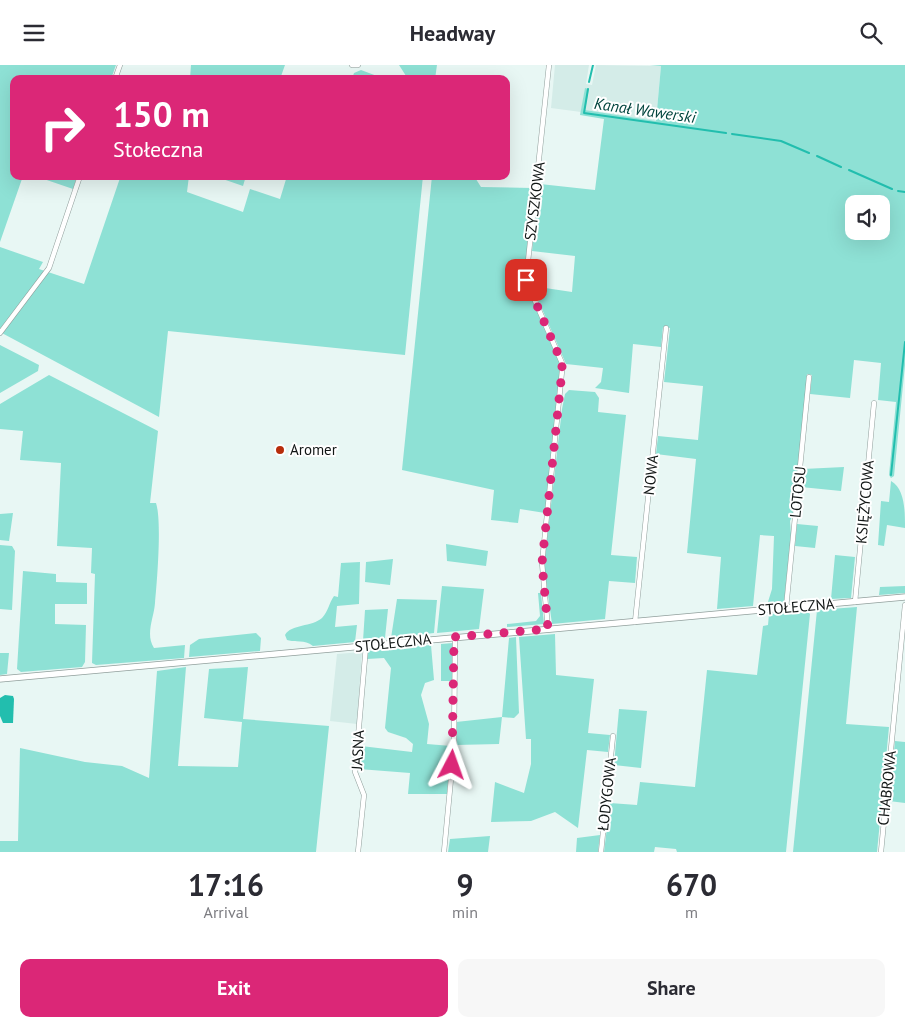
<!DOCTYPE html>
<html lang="en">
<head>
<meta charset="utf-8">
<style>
	body { margin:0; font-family:"PT Sans",sans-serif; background:#f7f7f7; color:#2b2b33; height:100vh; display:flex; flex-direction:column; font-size:19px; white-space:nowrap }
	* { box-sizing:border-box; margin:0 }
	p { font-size:16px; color:#7c7c81 }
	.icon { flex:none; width:28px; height:28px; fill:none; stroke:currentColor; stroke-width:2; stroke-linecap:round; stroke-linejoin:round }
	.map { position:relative; height:787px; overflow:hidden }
	.details { display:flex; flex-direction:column; background:#fff; flex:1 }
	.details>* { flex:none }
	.guide { position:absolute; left:10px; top:10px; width:500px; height:105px; border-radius:10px; box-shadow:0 5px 20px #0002; background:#db2777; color:#fff; overflow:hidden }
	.controls { position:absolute; left:845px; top:130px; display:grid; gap:10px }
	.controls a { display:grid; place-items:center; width:45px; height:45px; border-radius:10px; background:#fff; box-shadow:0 5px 20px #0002; font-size:25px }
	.pin { position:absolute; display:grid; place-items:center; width:42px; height:42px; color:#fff; margin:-21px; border-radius:10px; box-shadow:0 2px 8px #0006 }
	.me { position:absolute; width:55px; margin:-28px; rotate:4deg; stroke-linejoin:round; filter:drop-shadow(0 0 4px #0008) }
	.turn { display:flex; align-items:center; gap:18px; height:105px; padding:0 20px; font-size:22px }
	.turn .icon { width:65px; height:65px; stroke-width:2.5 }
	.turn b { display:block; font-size:35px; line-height:42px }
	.eta { display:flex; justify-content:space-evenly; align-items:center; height:85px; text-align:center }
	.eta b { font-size:30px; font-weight:600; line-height:35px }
	.cta { display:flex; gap:10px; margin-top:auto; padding:10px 20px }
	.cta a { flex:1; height:58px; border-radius:10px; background:#db2777; color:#fff; font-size:20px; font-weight:600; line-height:58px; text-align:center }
	.cta a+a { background:#f7f7f7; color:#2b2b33 }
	header { display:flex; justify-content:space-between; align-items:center; height:65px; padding:0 20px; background:#fff; font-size:22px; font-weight:600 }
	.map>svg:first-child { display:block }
	.built { fill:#d4ece8 }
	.green { fill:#8ee1d5; fill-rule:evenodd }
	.water { fill:#22beae }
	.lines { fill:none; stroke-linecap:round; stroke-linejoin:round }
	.stream { stroke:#22beae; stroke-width:2 }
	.minor-casing { stroke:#919f9c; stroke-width:5.5 }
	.tertiary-casing { stroke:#919f9c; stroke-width:7 }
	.minor { stroke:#fff; stroke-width:4.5 }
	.tertiary { stroke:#fff; stroke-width:5.5 }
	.route { stroke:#db2777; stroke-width:9; stroke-dasharray:0 16.2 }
	.poi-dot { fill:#b72d0b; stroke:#fff; stroke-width:2 }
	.labels { text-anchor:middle; stroke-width:4; stroke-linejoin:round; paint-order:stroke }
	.street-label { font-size:15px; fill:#121716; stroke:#fff }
	.poi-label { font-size:15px; fill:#121716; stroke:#fff; text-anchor:start }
	.water-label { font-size:16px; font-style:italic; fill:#01443d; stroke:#fff }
</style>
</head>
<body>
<header><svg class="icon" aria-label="menu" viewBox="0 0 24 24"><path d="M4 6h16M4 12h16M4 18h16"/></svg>Headway<svg class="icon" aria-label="search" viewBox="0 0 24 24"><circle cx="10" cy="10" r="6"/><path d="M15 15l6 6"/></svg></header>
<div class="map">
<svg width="905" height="787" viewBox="0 0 905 787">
	<rect width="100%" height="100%" fill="#e8f7f4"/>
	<!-- built -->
	<path class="built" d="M555,0H589L586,19L592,20L596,0L661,1L656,56L585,45L589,24H585L581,47L551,43Z
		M362,587L357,659L330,656L337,589Z"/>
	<!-- green -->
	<path class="green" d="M0,0H116L111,14H14V111H23L0,177Z
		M191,0H285L280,14H190Z
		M399,0H437L435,14H408Z
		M650,0H905V300L894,411L891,413L889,410L896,337L878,335L881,298L854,295L850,333L810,329L812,310L807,309L794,447L790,456L791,469L784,538L767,540L772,524L774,471L760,470L753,541L717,544L721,492L687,488L696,394L656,389L658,371L698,375L703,321L664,317L670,263L663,262L661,282L633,279L629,328L595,323L601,317L603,303L566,299L532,221L572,227L575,191L532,186L540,119L595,125L604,54L580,50L585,23L589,24L585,45L656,56L661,1ZM854,139H881V166H854Z
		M361,5L385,14H352L354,8Z
		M35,111H77L73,124Z
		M116,111H189L187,127L243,147L250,124L280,134L287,111H423L405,290L168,266L159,352L0,267V182L43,197L39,204L84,219L120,113Z
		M214,111H246L243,121Z
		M432,111H474L481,122L532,123L527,160L531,162L524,215L561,301L545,448L520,444L518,458L491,455L494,425L402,405Z
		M0,280L39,300L38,306L0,328Z
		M49,310L158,366L150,438H156C162,456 157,517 155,538C154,553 145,569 154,583L185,580L184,593L96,600L92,598L95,509L91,508L92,483L57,481L61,398L20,395L23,366L0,364V339Z
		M569,325L595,327L599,333L598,347L626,350L611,490L637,492L635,518L609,516L605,554L552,559L544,501L562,344L565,329Z
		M844,402L841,426L801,422L803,404Z
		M891,416C905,424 905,446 905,463L887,460L884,481L878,480L881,436L889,437Z
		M13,448L9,476L0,475V449Z
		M797,459L818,461L815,483L795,481Z
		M446,479L488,486L486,501L447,496Z
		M0,480L12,481L15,486L12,545L0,544Z
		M835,490L855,492L851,533L831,534Z
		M393,494L390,520L365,517L366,497Z
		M360,497L359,539L337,541L335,562L357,560L355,577L313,581C304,574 296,578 287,575L285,570C291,559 312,562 322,553C328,547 329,538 334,531L338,532L341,498Z
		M23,506L56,509V517L87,518V539H55V559L86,560L85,597L82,602L21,607L17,604Z
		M442,521L484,524L479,564L437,568Z
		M905,521V528L879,530L880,522Z
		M538,528H541L544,559L507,562V559L536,556L540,551Z
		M397,534L437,535L434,568L391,573Z
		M857,542L846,659L889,662L877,787H793L817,545Z
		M388,544L385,573L363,576L365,545Z
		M807,546L810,549L786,787H677L676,784L655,782L654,787H604L610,738L637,740L640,717L695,722L707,605L757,610L763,561L768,560L769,549Z
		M256,568L261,573L260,586L189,592L190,580L199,574Z
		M555,569L556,610L594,614L588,668L610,670L608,687L587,685L578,763L555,747L531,756L491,757L495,717L524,728L531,699V674H526L519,572Z
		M516,572L519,648L514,653L502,652L499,679L456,680V657L502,652L509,573Z
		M453,578L452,616H441V579Z
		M431,580L434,615L425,618L421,630L429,659L427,679L451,681L447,729H408L410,708L359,704L361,681L412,687L413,679L406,673L388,667L385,663L391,603L384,593L367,594L368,586Z
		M0,588H9L7,609L0,610Z
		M186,602L178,701L238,702L242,657L204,653L209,604L248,602L243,654L329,661L316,787H0V776H18L20,683L85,697L122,701L149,713L157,606Z
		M619,644L647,646L641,703L614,700Z
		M895,676L905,677V738L889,736Z
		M600,770L598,787H576L577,773Z
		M490,771L488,787H448L450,774Z"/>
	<!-- water -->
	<path class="water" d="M5,630L13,631L14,634L13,658H3L0,651V633Z"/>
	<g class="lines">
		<!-- stream -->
		<path class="stream" d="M589,17L593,0
			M588,24L584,48L726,68
			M732,69L781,76L809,88
			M817,91L841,102
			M849,105L892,124
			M898,126L905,127
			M891,410L905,277"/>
		<!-- minor casing -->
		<g class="minor-casing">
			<path id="minor" d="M352,0H358
				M115,14L120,0
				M0,268L49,203L80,111
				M855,537L874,338
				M786,543L809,312
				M635,557L666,263
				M548,564L542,498L562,306V298L526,215L549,0
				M358,787L364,730L355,707L366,581
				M444,787L454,682L455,572
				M601,787L613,671
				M881,787L905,540"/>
		</g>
		<!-- tertiary casing -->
		<g class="tertiary-casing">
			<path id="tertiary" d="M0,614L905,532"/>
		</g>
		<!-- minor -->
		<use href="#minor" class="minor"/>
		<!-- tertiary -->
		<use href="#tertiary" class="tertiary"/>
	</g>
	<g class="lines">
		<!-- route -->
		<path class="route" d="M452,700L454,572L548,564L542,498L562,306V298L526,215"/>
	</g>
	<!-- markers -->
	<circle class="poi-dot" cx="280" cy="385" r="5"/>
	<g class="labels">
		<!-- street labels -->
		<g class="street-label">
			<text transform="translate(535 136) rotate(-83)" y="5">SZYSZKOWA</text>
			<text transform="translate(651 410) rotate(-84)" y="5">NOWA</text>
			<text transform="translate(798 427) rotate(-84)" y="5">LOTOSU</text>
			<text transform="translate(865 437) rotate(-85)" y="5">KSIĘŻYCOWA</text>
			<text transform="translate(796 542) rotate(-5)" y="5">STOŁECZNA</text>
			<text transform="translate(393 578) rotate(-6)" y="5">STOŁECZNA</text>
			<text transform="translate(358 685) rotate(-87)" y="5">JASNA</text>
			<text transform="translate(887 723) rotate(-84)" y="5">CHABROWA</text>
			<text transform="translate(607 729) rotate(-84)" y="5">ŁODYGOWA</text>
		</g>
		<!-- poi labels -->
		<g class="poi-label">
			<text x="290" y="390">Aromer</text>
		</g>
		<!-- water labels -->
		<g class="water-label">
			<text transform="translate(645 45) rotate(8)" y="6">Kanał Wawerski</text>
		</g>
	</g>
</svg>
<div class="controls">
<a><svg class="icon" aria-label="sound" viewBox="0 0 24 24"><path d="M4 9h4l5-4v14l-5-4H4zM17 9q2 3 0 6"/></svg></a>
</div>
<div class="pin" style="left:526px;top:215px;background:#d93025"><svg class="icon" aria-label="arrive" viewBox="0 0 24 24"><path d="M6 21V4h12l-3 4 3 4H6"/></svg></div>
<svg class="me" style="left:452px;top:700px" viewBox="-20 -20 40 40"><path d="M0-17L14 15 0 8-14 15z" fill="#db2777" stroke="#fff" stroke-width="4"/></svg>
<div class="guide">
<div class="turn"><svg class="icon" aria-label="right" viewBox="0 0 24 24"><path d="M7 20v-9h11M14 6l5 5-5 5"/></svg><div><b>150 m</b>Stołeczna</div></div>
</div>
</div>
<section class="details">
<div class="eta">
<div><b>17:16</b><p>Arrival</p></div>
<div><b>9</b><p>min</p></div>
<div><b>670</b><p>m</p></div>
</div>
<div class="cta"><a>Exit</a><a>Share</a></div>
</section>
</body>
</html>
